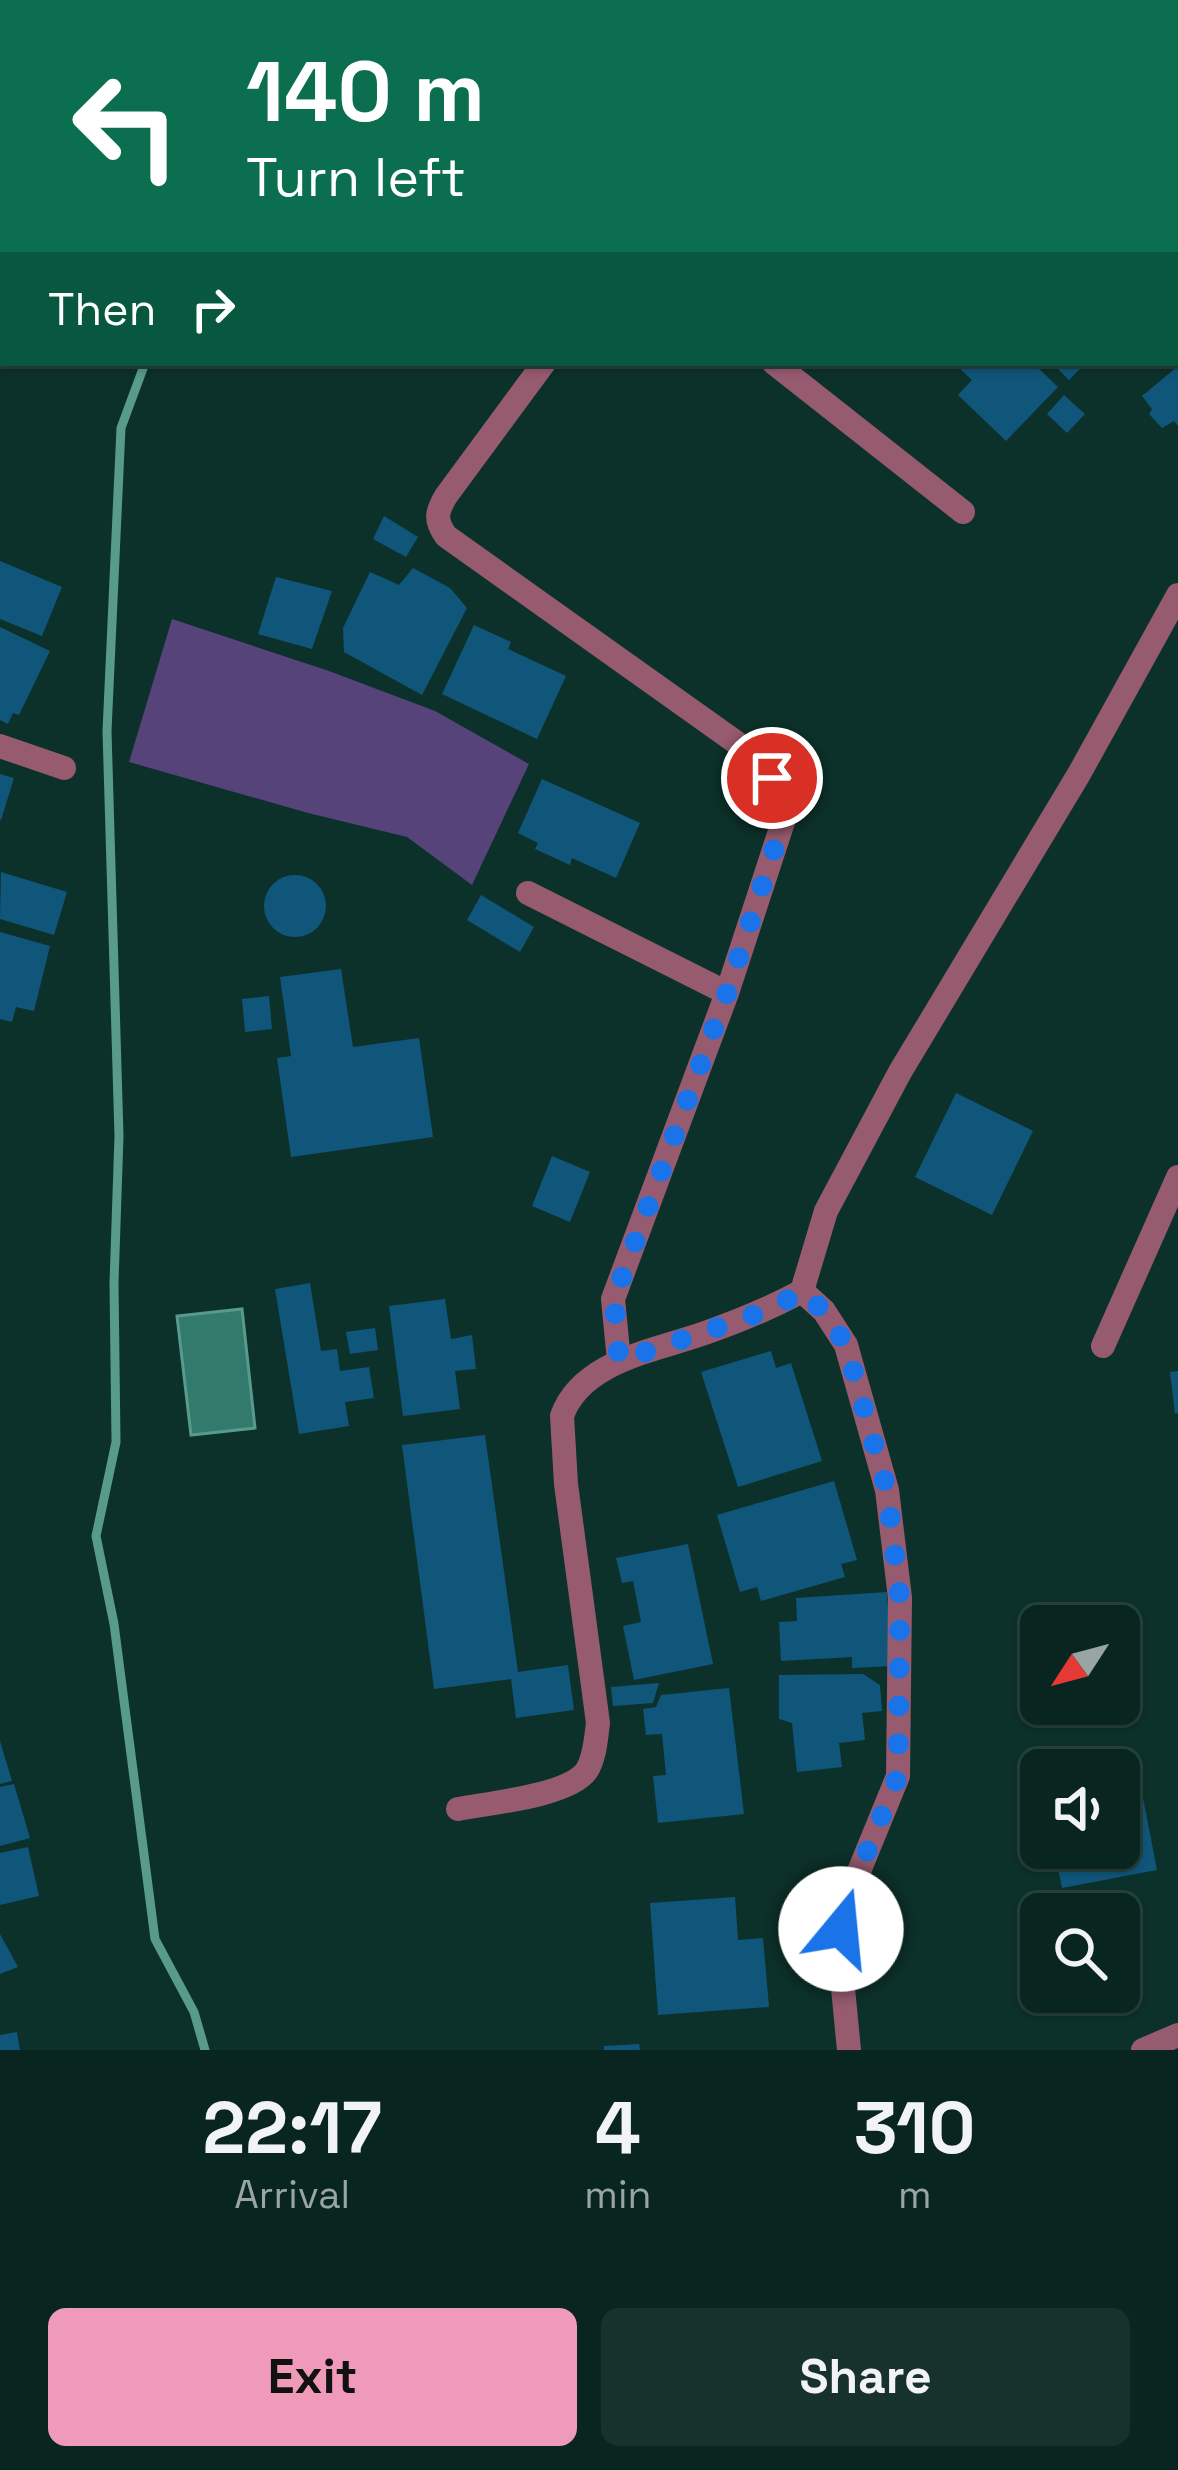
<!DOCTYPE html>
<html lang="en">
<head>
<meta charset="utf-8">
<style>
	body { margin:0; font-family:"Space Grotesk",sans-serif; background:#17312d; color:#f1f3f6; height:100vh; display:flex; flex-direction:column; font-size:45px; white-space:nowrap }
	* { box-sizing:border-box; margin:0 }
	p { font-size:39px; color:#99a5a5 }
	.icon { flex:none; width:66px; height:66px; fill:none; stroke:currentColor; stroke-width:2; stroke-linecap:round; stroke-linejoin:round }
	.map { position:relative; height:2050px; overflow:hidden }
	.sheet { display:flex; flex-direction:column; background:#092520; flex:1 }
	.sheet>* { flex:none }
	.banner { position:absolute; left:0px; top:0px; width:1179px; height:366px; box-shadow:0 3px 9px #0004,0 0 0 3px #29423e; background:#0b6e4f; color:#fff; overflow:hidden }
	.needle { width:78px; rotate:234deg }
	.controls { position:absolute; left:1020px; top:1605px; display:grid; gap:24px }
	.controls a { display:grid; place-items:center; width:120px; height:120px; border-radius:18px; background:#092520; box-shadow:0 3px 9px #0004,0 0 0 3px #29423e; font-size:60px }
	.pin { position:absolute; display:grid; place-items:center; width:102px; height:102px; color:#fff; margin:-51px; border:6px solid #fff; border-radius:50%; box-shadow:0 3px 12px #0007 }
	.me { position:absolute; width:132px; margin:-66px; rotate:17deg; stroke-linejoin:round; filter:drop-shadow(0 0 9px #0008) }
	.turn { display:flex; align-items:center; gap:42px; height:252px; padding:0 48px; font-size:54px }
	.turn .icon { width:156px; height:156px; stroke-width:2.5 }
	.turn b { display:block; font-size:84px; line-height:102px }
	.then { display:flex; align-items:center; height:114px; padding:0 48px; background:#0003; gap:24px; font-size:45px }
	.eta { display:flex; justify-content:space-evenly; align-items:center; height:204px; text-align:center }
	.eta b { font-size:72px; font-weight:700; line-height:84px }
	.action { display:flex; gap:24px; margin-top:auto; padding:24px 48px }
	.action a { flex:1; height:138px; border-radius:18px; background:#ef9ab8; color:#111; font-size:48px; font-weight:700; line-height:138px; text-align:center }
	.action a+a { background:#17312d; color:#f1f3f6 }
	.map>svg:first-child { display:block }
	.green { fill:#55437a }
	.water { fill:#327a6b; stroke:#589a8b; stroke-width:3 }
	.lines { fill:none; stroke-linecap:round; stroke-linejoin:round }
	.stream { stroke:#589a8b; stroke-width:9 }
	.building { fill:#10567a }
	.street { stroke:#975b70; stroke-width:24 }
	.route { stroke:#1a73e8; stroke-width:21; stroke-dasharray:0 37.8 }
</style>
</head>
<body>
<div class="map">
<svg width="1178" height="2050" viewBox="0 0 1178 2050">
	<rect width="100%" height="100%" fill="#0c312a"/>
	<!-- green -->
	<path class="green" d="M172,619L329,671L435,711L529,764L472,885L407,837L308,813L129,762Z"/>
	<!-- water -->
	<path class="water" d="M242,1309L255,1428L191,1435L177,1316Z"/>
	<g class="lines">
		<!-- stream -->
		<path class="stream" d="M181,3V0
			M145,363L121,428L107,731L119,1136L114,1283L116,1442L96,1536L114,1624L155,1939L194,2012L205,2050"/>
	</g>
	<!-- building -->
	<path class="building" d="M954,363H1033L1058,387L1006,441L958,395L972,380Z
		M1052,363H1086L1069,380Z
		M1178,366V426L1174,421L1162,428L1149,414L1152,409L1142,396Z
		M1064,395L1085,414L1067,433L1047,414Z
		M384,516L418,537L406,557L373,539Z
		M0,561L62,587L42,636L0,619Z
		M413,568L450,588L467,608L422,695L344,652L343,628L370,572L399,585Z
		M276,577L332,591L312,649L258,634Z
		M474,625L511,642L508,649L566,676L537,739L442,694Z
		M0,627L50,651L19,715L13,713L8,724L0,720Z
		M0,774L14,778L1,820H0Z
		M542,779L640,823L616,878L572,858L570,865L535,849L538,843L518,833Z
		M1,872L67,892L54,935L0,919Z
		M264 906a31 31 0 1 1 62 0a31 31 0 1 1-62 0Z
		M481,895L534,927L520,952L467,920Z
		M0,932L50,946L34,1011L16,1007L12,1022L0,1019Z
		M341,969L353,1047L419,1038L433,1137L291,1157L277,1058L291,1056L280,977Z
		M269,996L272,1029L245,1032L242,999Z
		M956,1093L1033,1131L992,1215L915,1177Z
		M552,1156L590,1172L570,1222L532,1206Z
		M310,1283L321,1351L337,1349L340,1371L369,1367L374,1398L345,1402L349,1426L299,1434L275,1289Z
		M445,1299L451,1339L472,1335L476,1369L455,1371L460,1409L403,1416L389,1306Z
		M375,1328L378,1350L350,1354L346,1332Z
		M771,1351L776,1368L791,1363L822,1461L738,1487L701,1372Z
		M1178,1371V1413L1175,1414L1170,1372Z
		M485,1435L518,1672L568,1665L574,1710L516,1718L511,1679L434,1689L402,1445Z
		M834,1481L857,1560L841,1564L845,1577L761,1601L757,1587L740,1592L717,1515Z
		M688,1544L713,1664L634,1680L623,1626L641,1622L633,1581L622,1583L616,1558Z
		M887,1592L892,1666L852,1668V1657L781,1661L779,1622L797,1621L796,1598Z
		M863,1674L880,1685L882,1711L862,1713L865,1740L839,1743L842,1767L797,1772L792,1723L779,1719V1675Z
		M659,1683L653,1703L613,1706L611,1687Z
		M729,1688L744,1814L658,1823L653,1776L666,1775L662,1734L646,1735L643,1709L656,1707L661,1695Z
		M0,1741L12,1781L0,1784Z
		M1137,1767L1157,1870L1062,1888L1054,1848H1119V1770Z
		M14,1784L30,1838L0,1846V1787Z
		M28,1847L39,1896L0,1905V1853Z
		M735,1897L738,1940L763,1938L769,2007L658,2015L650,1903Z
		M0,1934L18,1967L0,1974Z
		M17,2032L20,2050H0V2035Z
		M639,2044L640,2050H604V2046Z"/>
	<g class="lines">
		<!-- street -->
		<path class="street" d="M935,0L938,3
			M1176,237L1178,239
			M544,363L446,496C436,513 435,520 446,536L737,743C761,767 783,786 783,822L727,993
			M774,363L963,512
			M0,746L64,768
			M528,893L727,993L613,1299L619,1361
			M802,1291L824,1311L846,1345L887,1490L900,1598L898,1776L855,1881L839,1947L849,2050
			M1103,1346L1178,1177
			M458,1809C488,1803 570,1796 587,1770C595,1757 596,1738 598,1723L566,1484L562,1416C581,1361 657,1350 705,1333C739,1321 771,1308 802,1291L826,1211L900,1072L1079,774L1178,595
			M1143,2050L1178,2035"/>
	</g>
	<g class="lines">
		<!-- route -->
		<path class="route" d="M772,778L783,805V822L727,993L614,1299L619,1361L768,1310L802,1292L824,1311L846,1345L887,1490L900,1598L898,1776L855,1881L841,1929"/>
	</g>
</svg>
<div class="controls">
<a><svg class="needle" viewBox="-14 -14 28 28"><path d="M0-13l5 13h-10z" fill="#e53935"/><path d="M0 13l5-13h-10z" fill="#99a5a5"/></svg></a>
<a><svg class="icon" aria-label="sound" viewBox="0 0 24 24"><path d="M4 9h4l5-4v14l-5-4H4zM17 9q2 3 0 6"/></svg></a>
<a><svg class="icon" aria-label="search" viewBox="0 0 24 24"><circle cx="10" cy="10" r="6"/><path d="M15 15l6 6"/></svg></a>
</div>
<div class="pin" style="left:772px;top:778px;background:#d93025"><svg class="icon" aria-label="arrive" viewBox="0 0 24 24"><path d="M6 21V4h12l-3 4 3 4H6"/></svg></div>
<svg class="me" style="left:841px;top:1929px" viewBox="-20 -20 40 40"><circle r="19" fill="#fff"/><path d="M0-13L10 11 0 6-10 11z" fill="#1a73e8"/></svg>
<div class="banner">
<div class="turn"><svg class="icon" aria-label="left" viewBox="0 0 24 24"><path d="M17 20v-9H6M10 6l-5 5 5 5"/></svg><div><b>140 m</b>Turn left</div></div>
<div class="then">Then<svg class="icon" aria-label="right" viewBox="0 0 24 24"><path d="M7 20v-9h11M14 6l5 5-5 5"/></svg></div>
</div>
</div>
<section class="sheet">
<div class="eta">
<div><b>22:17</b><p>Arrival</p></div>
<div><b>4</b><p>min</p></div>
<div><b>310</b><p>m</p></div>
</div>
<div class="action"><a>Exit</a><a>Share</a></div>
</section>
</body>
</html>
